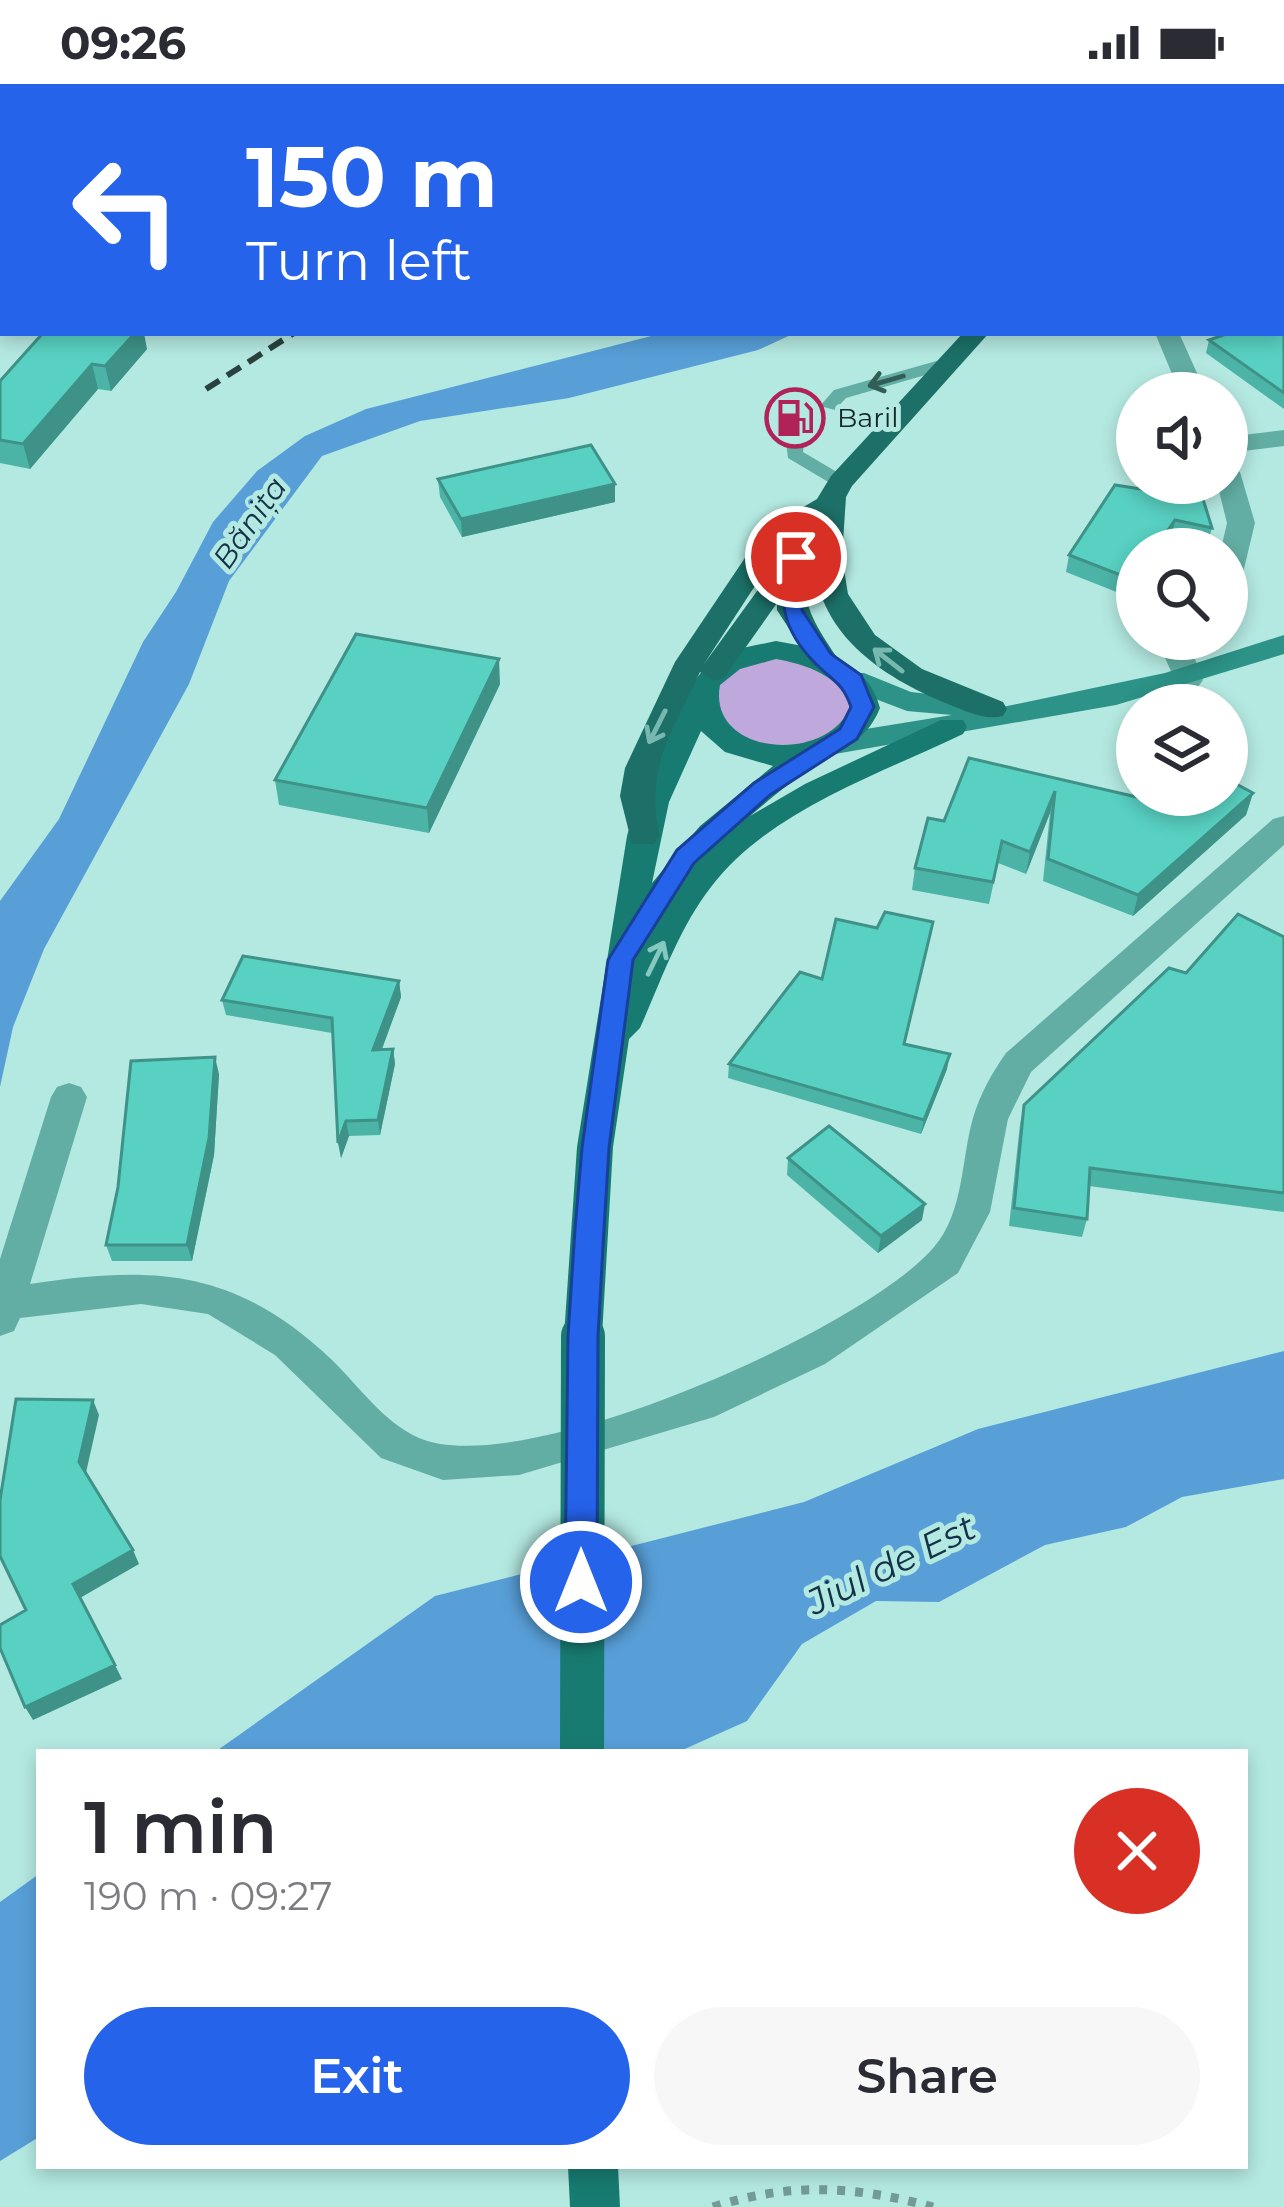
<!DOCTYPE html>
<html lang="en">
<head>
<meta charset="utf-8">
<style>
	body { margin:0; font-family:Montserrat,sans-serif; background:#f7f7f7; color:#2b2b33; height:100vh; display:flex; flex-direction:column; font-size:45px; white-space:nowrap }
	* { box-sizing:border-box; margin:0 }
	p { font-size:39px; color:#7c7c81 }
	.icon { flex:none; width:66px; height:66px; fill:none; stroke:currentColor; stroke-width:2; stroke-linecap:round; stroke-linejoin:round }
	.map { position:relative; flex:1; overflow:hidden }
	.panel { position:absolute; left:36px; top:1665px; width:1212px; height:420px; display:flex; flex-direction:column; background:#fff; border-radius:0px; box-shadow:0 6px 18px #0003 }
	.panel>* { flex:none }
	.hud { position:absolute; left:0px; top:0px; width:1284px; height:252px; box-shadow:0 6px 18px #0003; background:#2563eb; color:#fff; overflow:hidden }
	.tools { position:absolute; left:1116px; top:288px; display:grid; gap:24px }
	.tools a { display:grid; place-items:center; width:132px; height:132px; border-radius:50%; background:#fff; box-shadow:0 6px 18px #0003; font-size:60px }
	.pin { position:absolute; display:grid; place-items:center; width:102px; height:102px; color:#fff; margin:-51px; border:6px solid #fff; border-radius:50%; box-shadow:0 3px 12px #0007 }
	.me { position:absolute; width:132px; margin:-66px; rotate:0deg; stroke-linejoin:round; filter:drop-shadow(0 0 9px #0008) }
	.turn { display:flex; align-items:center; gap:42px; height:252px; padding:0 48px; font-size:54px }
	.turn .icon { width:156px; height:156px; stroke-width:2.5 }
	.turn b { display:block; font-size:84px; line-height:102px }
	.round { display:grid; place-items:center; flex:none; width:126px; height:126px; border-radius:63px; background:#f7f7f7 }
	.summary { display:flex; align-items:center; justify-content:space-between; height:204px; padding:0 48px }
	h1 { font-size:72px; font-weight:600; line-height:90px }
	.primary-button { display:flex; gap:24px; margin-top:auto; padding:24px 48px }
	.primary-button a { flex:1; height:138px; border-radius:72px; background:#2563eb; color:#fff; font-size:48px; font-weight:600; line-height:138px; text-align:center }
	.primary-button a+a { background:#f7f7f7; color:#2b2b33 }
	.status { display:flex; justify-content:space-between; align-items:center; height:84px; padding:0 60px; background:#fff; direction:ltr }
	.status svg { height:33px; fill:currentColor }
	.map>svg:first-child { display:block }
	.green { fill:#bea8dc }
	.water { fill:#589fd8 }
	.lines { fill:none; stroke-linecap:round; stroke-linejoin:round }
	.path { stroke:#739b95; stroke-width:9; stroke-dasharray:8 10; stroke-linecap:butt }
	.service { fill:#63aea4; fill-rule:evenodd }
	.minor { fill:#63aea4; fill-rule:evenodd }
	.secondary { fill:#2d9287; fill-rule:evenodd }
	.primary { fill:#187b71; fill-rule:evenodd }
	.trunk { fill:#1c7067; fill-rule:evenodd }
	.rail { stroke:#29423e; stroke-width:6; stroke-dasharray:16 9; stroke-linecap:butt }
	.primary-bridge { stroke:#187b71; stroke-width:44 }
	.wall { fill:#4cb4a7 }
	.shaded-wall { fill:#3e9288 }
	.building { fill:#58d1c2; stroke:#3e9288; stroke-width:3 }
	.oneway { stroke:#335e58 }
	.oneway2 { stroke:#77b9b0 }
	.oneway3 { stroke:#85c8bf }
	.route { fill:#2563eb; stroke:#184099; stroke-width:3 }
	.labels { text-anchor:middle; stroke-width:10; stroke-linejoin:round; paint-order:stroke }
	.far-poi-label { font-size:27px; fill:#132825; stroke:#b4e9e1; text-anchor:start }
	.far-water-label { font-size:30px; font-style:italic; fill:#133249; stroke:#b4e9e1 }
	.water-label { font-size:36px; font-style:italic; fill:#133249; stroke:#b4e9e1 }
</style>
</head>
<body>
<div class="status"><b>09:26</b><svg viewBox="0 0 49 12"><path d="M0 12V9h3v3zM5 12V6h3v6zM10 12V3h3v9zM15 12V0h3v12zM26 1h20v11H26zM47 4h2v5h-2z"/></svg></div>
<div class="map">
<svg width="1284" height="2123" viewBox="0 0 1284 2123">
	<rect width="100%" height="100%" fill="#b4e9e1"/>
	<!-- green -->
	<path class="green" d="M793,568L862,616L836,659L741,663L705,601L716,587Z"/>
	<!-- water -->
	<path class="water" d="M663,249H795L758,266L569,314L420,337L322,372L229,497L189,600L44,865L13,943L0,1003V817L59,735L143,558L176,508L213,438L257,387L305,352L366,325Z
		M1284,1267V1395L1182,1413L1126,1443L1045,1461L939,1518L876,1517L802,1560L747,1637L678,1668H215L435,1512L804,1418L978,1345Z
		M39,1790V2053L0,2077V1818Z"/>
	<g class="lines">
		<!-- path -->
		<path class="path" d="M713,2123C790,2098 856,2102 933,2123"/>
		<!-- service -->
		<path class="service" d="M947,274L953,275V283L846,314L835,326L820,322L834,306Z
			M795,353L804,358L803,368L847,394V402H835L788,374L786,358Z"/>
		<!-- minor -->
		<path class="minor" d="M1155,249H1179L1206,309H1180Z
			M1284,346V362L1227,369V353Z
			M1227,380L1240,388L1255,439L1241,497L1227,506V465H1221L1227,439L1217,399H1227Z
			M1165,555H1195L1192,567L1203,596L1198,603H1178L1162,567Z
			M1284,732V761L1031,988L1008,1035L990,1128L958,1189L825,1280L714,1333L519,1391L443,1396L381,1374L275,1271L208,1230L141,1220L20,1234L14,1247L0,1252V1175L51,1013L57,1003L69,999L81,1003L87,1013L30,1200C155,1181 236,1185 332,1276C359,1302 383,1338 419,1354C521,1398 865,1245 934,1163C964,1128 961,1076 973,1034C980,1010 992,989 1006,969L1273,735Z"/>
		<!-- secondary -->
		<path class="secondary" d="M1284,551V570L1116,621L835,670L820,660L835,650L952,631L907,627L844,603L839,596L844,589H864L911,608L989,617L993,625L1165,589Z"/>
		<!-- primary -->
		<path class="primary" d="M776,557C818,564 869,577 880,624C868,653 852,659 826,674C800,689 774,712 750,732L805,700L941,636H963L967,643L963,650C878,691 770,726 711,803C679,844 661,897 640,944L629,955L613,1063L602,1252L597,1264L583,1268L569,1264L564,1252L577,1063L627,752C639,712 683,598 713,576C730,564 756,562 776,557ZM776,575C805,580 843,592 850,624C825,681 707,671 720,601L740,585ZM701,647L725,668L773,682L700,742L652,799L669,718Z
			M568,2082H618L620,2123H570Z"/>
		<!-- trunk -->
		<path class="trunk" d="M1284,6V21L1281,22V7Z
			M963,249H989L852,402L846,413L842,473L848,510L875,551L922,585L1003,618L1007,625L1003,632C985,637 966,627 948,620C881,593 813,547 814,467C790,506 816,542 838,575L833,582H813L777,526V519L724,594L714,597L700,588C671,651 646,680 659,752L654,760H632L620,712L625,684L675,578L763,447L817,415L831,392ZM795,451L784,470L704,580L783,459Z"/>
		<!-- rail -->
		<path class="rail" d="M568,3L572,0
			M206,305L294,249"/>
		<!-- primary-bridge -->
		<path class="primary-bridge" d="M582,1668L583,1252"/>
	</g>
	<!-- wall -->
	<path class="wall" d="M1281,138L1284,140V325L1206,269L1209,256L1281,249Z
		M147,265L111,307L98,305L30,385L0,379V297Z
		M1130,321H1137V380L1126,339Z
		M438,395L615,400V418L462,453L440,413Z
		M1142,399H1198L1212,444L1207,461L1171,454L1129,513L1066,488L1069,471L1144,406Z
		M500,600L429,749L279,721L275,696Z
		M969,674L1167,720L1253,709L1246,731L1133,832L1043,797L1050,729L1026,790L998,779L989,820L912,806L915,784L944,737Z
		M933,838L905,960L947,985L921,1050L728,994L729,980L877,844Z
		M1284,853V1128L1089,1102L1087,1135L1082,1153L1009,1142L1020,1040L1024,1021L1186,889Z
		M399,897L401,913L382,965H393L395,980L380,1051L349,1052L341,1074L332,949L226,931L222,916Z
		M219,990L214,1071L192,1177H112L106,1161Z
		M788,1074L922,1136L878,1169L787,1091Z"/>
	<!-- shaded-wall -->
	<path class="shaded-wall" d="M135,249H144L147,265L111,307L105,282Z
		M92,280L98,305L30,385L23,360Z
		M615,400V418L462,453L461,435Z
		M1175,436L1171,454L1163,465H1155Z
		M1137,490V502L1129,513L1133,496Z
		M499,575L500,600L429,749L427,724Z
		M1055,707L1050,729L1026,790L1030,768Z
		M1253,709L1246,731L1133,832L1138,811Z
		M399,897L401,913L376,981L373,966Z
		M393,965L395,980L380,1051L378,1036Z
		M950,970L947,985L921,1050L924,1036Z
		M215,973L219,990L214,1071L192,1177L187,1161Z
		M346,1037L349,1052L341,1074L338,1059Z
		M925,1120L922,1136L878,1169L881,1152Z
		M93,1316L99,1331L85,1393L79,1378Z
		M133,1466L139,1480L80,1514L73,1500Z
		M115,1581L122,1595L33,1636L25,1623Z"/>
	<!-- building -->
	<path class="building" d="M1281,138L1284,140V172L1281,174Z
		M1281,181L1284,183V218L1281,217Z
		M1284,227V309L1209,256L1229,249H1281V229Z
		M43,249H135L105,282L92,280L23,360L0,356V297Z
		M1130,321H1137V348Z
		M591,361L615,400L461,435L438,395Z
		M1151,399H1198L1212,444L1175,436L1155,465H1137V490L1133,496L1069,471L1115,401L1153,407Z
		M356,550L499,575L427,724L275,696Z
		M969,674L1167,720L1176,711H1227V695L1253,709L1138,811L1048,775L1055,707L1030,768L1002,757L993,798L915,784L928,734L944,737Z
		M885,828L933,838L904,960L950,970L924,1036L729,980L800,888L822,895L836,835L877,844Z
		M1238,830L1284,853V1109L1090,1084L1087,1135L1014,1124L1024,1021L1169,884L1186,889Z
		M243,872L399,897L373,966L393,965L378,1036L346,1037L338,1059L332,934L222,916Z
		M215,973L209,1054L187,1161H106L118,1103L131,977Z
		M829,1042L925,1120L881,1152L788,1074Z
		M16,1315L93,1316L79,1378L133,1466L73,1500L115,1581L25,1623L0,1564V1541L26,1526L0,1472V1416Z"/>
	<!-- one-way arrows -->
	<defs><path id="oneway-shaft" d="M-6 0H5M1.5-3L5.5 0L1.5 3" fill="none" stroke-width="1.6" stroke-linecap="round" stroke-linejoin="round" transform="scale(3)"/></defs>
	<use class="oneway" href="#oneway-shaft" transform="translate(886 297) rotate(164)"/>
	<g class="oneway2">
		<use href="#oneway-shaft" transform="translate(888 576) rotate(-142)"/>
		<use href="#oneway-shaft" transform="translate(657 643) rotate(117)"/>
	</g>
	<use class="oneway3" href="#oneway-shaft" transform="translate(656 874) rotate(-64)"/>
	<!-- route -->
	<path class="route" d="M796,466L806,473L802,526L831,570L861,591L874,623L857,655L770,711L694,779L633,876L609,1064L604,1145L598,1252L597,1498L592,1508L581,1512L570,1508L565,1498L568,1252L575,1145L582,1064L608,876L677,766L754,699L840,645L851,623C843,599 833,597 816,580C780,544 781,519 785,473Z"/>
	<!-- icons -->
	<defs>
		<g id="fuel-ring" transform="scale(3)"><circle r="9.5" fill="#b4e9e1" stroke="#b12258" stroke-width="1.5"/><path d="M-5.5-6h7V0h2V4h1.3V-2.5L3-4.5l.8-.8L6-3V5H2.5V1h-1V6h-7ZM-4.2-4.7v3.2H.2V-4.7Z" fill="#b12258"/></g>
	</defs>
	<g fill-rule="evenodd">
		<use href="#fuel-ring" x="795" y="334"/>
	</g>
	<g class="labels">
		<!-- far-poi labels -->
		<g class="far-poi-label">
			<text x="837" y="343">Baril</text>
		</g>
		<!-- far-water labels -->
		<g class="far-water-label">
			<text transform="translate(250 439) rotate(-55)" y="10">Bănița</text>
		</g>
		<!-- water labels -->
		<g class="water-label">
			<text transform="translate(891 1480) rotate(-26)" y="13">Jiul de Est</text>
		</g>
	</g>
</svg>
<div class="tools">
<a><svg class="icon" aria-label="sound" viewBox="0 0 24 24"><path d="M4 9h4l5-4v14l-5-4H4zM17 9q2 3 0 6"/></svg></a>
<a><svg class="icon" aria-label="search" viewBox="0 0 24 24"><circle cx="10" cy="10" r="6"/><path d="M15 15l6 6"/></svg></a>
<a><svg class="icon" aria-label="layers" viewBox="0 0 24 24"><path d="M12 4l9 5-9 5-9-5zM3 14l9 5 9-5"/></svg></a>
</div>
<div class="pin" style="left:796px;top:473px;background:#d93025"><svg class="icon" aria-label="arrive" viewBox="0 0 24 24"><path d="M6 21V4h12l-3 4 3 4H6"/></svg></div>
<svg class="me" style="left:581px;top:1498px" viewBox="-20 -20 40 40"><circle r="17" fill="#2563eb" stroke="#fff" stroke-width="3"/><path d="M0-11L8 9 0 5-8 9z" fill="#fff"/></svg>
<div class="hud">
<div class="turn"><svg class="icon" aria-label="left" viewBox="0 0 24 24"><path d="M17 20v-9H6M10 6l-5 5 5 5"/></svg><div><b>150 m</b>Turn left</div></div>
</div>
<section class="panel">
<div class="summary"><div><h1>1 min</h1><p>190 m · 09:27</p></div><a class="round" style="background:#d93025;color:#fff"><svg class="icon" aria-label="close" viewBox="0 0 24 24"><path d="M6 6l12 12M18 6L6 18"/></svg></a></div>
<div class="primary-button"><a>Exit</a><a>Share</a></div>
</section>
</div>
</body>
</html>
